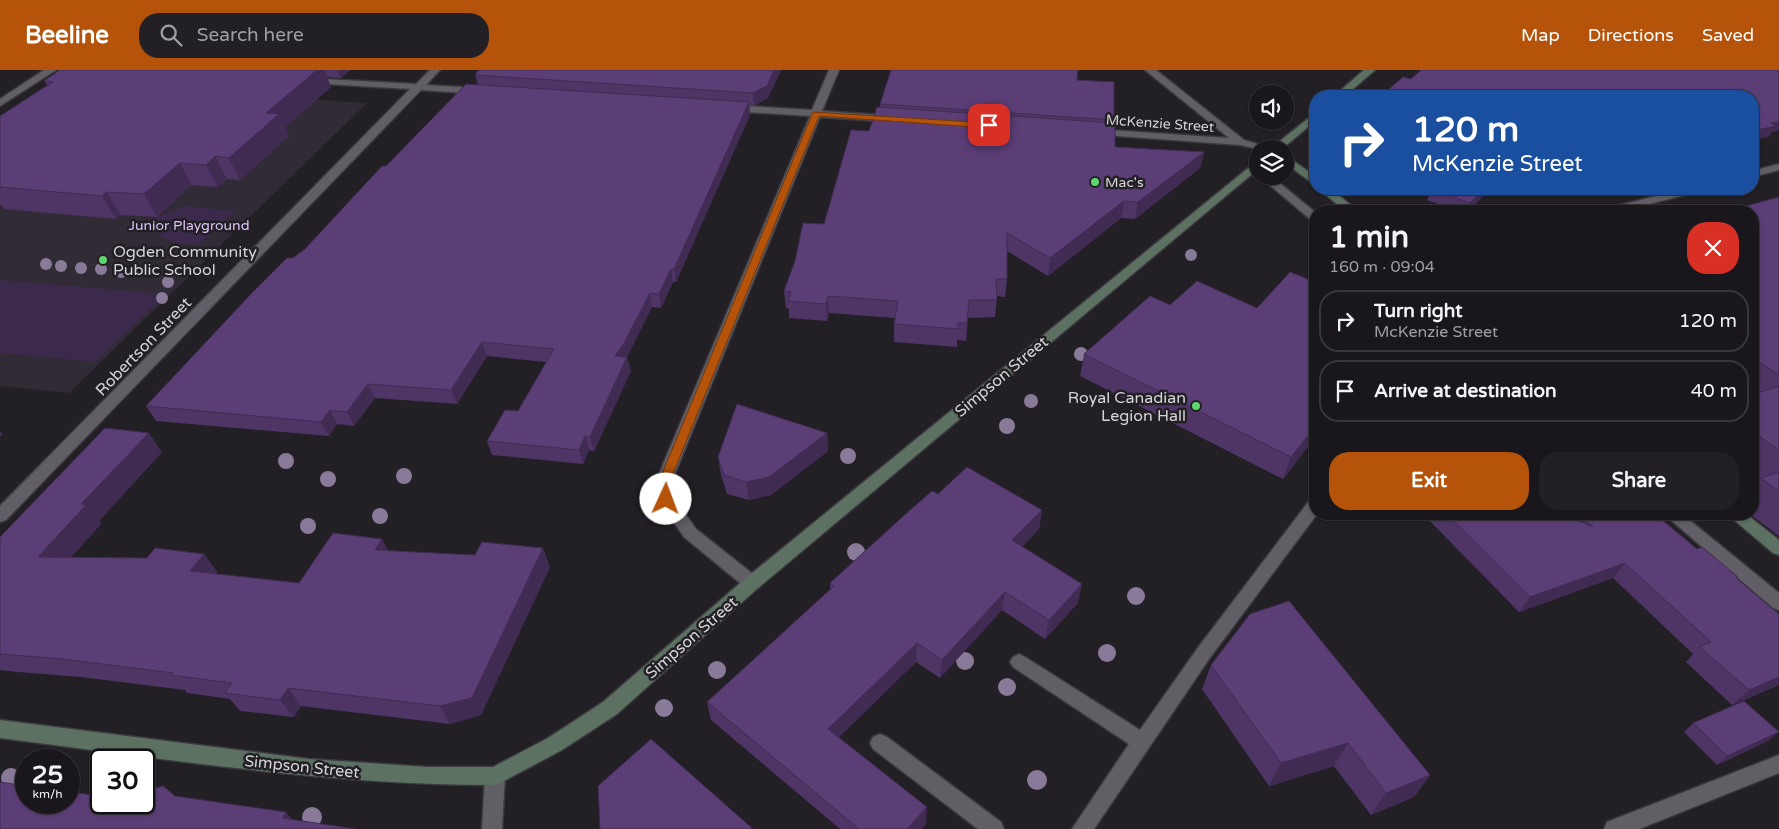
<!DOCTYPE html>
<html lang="en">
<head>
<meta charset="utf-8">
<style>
	body { margin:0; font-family:"Varela Round",sans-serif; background:#232025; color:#f1f3f6; height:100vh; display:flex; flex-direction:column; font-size:19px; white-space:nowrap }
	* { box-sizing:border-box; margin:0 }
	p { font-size:16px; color:#9f9fa3 }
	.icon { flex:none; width:28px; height:28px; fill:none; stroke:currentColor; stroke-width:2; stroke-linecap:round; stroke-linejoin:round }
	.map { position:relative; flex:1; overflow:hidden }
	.panel { position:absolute; left:1309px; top:135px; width:450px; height:315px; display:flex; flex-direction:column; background:#1a171c; border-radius:20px; box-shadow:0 1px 4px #0004,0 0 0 1px #38363b }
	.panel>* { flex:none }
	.guide { position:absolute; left:1309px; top:20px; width:450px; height:105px; border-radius:20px; box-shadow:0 1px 4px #0004,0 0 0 1px #38363b; background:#1a4fa0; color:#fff; overflow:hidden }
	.controls { position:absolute; left:1249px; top:15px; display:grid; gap:10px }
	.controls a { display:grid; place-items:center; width:45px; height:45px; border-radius:50%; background:#1a171c; box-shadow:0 1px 4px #0004,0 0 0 1px #38363b; font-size:25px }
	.speed { position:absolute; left:15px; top:679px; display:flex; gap:10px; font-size:25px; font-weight:700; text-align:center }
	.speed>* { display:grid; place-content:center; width:65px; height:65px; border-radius:50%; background:#1a171c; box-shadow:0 1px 4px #0004,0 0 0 1px #38363b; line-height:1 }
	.speed small { font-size:12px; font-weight:400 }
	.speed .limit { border:2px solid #111; border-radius:8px; background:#fff; color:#111 }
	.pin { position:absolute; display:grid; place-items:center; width:42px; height:42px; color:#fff; margin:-21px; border-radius:10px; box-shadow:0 2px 8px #0006 }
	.me { position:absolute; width:55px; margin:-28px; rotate:2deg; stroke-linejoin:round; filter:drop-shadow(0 0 4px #0008) }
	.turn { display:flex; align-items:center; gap:18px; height:105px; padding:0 20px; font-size:22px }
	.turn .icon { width:65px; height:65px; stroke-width:2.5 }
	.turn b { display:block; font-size:35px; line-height:42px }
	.round { display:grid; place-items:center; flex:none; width:52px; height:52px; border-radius:20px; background:#232025 }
	.overview { display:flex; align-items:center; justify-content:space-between; height:85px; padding:0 20px }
	h1 { font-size:30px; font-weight:800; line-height:38px }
	.primary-button { display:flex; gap:10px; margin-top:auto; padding:10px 20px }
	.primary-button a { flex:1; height:58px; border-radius:20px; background:#b45309; color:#fff; font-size:20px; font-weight:800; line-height:58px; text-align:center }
	.primary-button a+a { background:#232025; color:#f1f3f6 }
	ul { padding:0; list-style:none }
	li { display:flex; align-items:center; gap:15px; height:62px; margin:0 10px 8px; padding:0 10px; border:2px solid #38363b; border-radius:20px }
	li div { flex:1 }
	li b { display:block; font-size:19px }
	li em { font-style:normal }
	header { display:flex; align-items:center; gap:30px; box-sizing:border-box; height:70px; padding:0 25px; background:#b45309; color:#fff }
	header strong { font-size:24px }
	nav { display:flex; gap:28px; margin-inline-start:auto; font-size:18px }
	.search { width:350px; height:45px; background:#232025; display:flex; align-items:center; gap:12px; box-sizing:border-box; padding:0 18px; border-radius:20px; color:#9f9fa3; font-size:19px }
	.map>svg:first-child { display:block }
	.built { fill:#302b35 }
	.green { fill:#3c2a4d }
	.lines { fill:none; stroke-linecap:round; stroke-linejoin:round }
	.lane-casing { stroke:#3b393e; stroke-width:3 }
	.street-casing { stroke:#3b393e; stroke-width:3 }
	.secondary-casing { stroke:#3b393e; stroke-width:3 }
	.lane { fill:#615e65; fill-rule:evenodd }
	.street { fill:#615e65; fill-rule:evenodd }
	.secondary { fill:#5c7161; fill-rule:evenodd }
	.tree { fill:#897a99 }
	.wall { fill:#4f3566 }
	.shaded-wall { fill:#402b53 }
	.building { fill:#5c3e77; stroke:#402b53 }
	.route { fill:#b45309; stroke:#753606 }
	.poi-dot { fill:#5ed56c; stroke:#221f25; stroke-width:2 }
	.labels { text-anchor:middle; stroke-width:5; stroke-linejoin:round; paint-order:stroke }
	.far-street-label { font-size:14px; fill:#d4d3d6; stroke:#221f25 }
	.far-poi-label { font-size:14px; fill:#d4d3d6; stroke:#221f25; text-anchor:start }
	.far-park-label { font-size:14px; fill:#ddc4f8; stroke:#221f25 }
	.poi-label { font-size:16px; fill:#d4d3d6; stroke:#221f25; text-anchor:start }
	.street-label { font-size:16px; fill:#d4d3d6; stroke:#221f25 }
</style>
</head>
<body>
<header>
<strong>Beeline</strong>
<div class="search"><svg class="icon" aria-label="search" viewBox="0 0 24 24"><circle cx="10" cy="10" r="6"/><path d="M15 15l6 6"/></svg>Search here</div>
<nav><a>Map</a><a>Directions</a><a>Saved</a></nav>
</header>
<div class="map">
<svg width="1779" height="759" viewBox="0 0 1779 759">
	<rect width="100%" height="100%" fill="#221f25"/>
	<!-- built -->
	<path class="built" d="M76,14L367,33L69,323L0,316V63Z"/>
	<!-- green -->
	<path class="green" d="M185,136L236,141L198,175C171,172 163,175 151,149Z
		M0,210L166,224L96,292L0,283Z"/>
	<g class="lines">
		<!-- lane casing -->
		<g class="lane-casing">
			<path id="lane" d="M1315,429V444H1317L1209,589L1094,759H1072L1129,674L1013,597L1010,592L1013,587L1019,584L1025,587L1140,660L1197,579L1309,431Z
				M880,664L887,667L1001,752L1004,759H978L873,679L870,673L873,667Z"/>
		</g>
		<!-- street casing -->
		<g class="street-casing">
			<path id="street" d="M44,0H56L0,36V29Z
				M430,0H440L426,15L480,18L485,21L480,24L421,20L6,450L0,452V436L410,19L308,13L305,12V8L416,14Z
				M829,0H839L822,41L894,46L899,49L894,52L820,47L674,406V428L696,459L758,508L760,513L758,518L752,520L746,518L684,467L658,429V406L810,46L730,41L725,38L730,35L812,40Z
				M1145,0H1156L1244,70L1275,79H1258L1240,75L1090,64V60L1094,59L1229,68Z
				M1779,94V100L1752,107V101Z
				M1259,106H1271L1315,142V152L1311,150Z
				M1684,119H1702L1700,121L1622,141H1603L1605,139Z
				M1664,444H1682L1779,523V540L1773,538Z
				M1779,685V703L1639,759H1604L1607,752Z
				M495,697L502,700L505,706L502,759H482L485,706L488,700Z"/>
		</g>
		<!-- secondary casing -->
		<g class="secondary-casing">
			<path id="secondary" d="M1364,0H1375L1345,26H1334Z
				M1315,43V51L1282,79H1270Z
				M1285,85L1315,106V115L1285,93Z
				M1258,90V99L758,518L617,644L562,680L502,712L495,715C329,715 165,689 0,668V650L309,689L428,697H493L548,668L603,632L746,508Z
				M1319,119H1331L1358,141H1345Z
				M1727,444H1746L1779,470V485L1773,483Z"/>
		</g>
		<!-- lane -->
		<use href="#lane" class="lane"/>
		<!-- street -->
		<use href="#street" class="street"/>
		<!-- secondary -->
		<use href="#secondary" class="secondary"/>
	</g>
	<!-- trees -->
	<g class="tree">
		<circle cx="1191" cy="185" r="6"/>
		<circle cx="46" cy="194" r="6"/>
		<circle cx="61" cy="196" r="6"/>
		<circle cx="81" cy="198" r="6"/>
		<circle cx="101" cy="199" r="6"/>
		<circle cx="121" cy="202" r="6"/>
		<circle cx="168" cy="212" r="6"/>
		<circle cx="162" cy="228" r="6"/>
		<circle cx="1081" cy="284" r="7"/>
		<circle cx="1031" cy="331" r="7"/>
		<circle cx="1007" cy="356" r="8"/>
		<circle cx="848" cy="386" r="8"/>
		<circle cx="286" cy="391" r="8"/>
		<circle cx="404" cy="406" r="8"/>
		<circle cx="328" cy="409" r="8"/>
		<circle cx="380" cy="446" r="8"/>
		<circle cx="308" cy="456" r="8"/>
		<circle cx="856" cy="482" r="9"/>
		<circle cx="1136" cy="526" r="9"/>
		<circle cx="1107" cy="583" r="9"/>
		<circle cx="965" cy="591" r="9"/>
		<circle cx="717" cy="600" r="9"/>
		<circle cx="1007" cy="617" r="9"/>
		<circle cx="664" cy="638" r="9"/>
		<circle cx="11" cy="708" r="10"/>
		<circle cx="1037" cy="710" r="10"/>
		<circle cx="312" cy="747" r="10"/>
	</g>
	<!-- wall -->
	<path class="wall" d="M60,0H350L341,8L327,7L331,17L285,57L289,66L240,110L227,109L218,117L192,115L157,147L121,145L116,149L4,139L1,135H0V46L47,15L44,11Z
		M781,0L768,28L755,35H749L750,45L676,212H673L661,238L652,237L627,287L631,301L594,381L589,380L583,394L492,385L487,371L518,341L546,292L487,286L457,334L375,328L354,356L337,354L329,366L156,351L146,336L293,188L305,179L386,96L478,15L475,5Z
		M1077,10L1114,50L1113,53L1115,77L1204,82L1200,98L1135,149L1121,148L1048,206L1007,181V209L1005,227L997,226L995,247L968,248L966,271L957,270V277L894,272V254L895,248L829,243L827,251L789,248V239L786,238L784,221L824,154L869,61L880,37V34Z
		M1409,119H1490L1468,141H1458L1427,130L1429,126Z
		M1779,127V466L1750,444H1752V419L1760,410L1752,404V141Z
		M1315,212V378L1309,375L1283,409L1080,306L1084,284L1170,235L1257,238Z
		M827,363L828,381L771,425L749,430L727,424L721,405L718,387Z
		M162,382L99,451L101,454L71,487L147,488L204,484L217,502L216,504L299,513L382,469L388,481L550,497L481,645L450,654L301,636L294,647L240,641L230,629L187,623L185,620L81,607L18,602L0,600V467Z
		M938,424L1042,440L1039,459L1022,477L1078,533L1045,569L1002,540L940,608L916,592L839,667L926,754L922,759H840L711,650L707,632L830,520V513Z
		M1418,444H1655L1697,479L1737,509L1779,615L1732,635L1686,592L1693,584L1613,508L1519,542L1424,445L1420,446Z
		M1211,595L1430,705L1414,727L1371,745L1334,696L1269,716L1202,619Z
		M1693,653L1768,671L1717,695L1684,662Z"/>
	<!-- shaded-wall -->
	<path class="shaded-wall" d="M317,0H324L331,17L285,57L289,66L240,110L229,88L266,43Z
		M337,0H350L341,8Z
		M774,0H781L768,28L755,35L753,23Z
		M749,32L750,45L676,212L674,199Z
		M1779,52V61L1772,62L1769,67L1752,70V61L1771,53Z
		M1204,82L1200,98L1135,149L1138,132Z
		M215,86L227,109L218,117L206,95Z
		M180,93L192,115L157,147L144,124Z
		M1484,119H1490L1468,141H1467L1470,133Z
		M107,122L121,145L116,149L102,126Z
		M1124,131L1121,148L1048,206L1050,188Z
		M671,199L673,212L661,238L659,224Z
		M650,223L652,237L627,287L631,301L594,381L590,367L615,286Z
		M828,226L829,243L827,251L826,234Z
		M482,272L487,286L457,334L451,320Z
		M368,314L375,328L354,356L347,342Z
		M330,340L337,354L329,366L321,352Z
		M1315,357V360L1309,375L1283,409L1291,387Z
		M0,360L3,364L0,367Z
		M149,363L162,382L99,451L101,454L55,505L38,487L81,434Z
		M827,363L828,381L771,425L749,430L746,412Z
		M585,366L589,380L583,394L579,380Z
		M1042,440L1039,459L1010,489L1012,470Z
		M382,469L392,487L375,480Z
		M543,478L550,497L481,645L450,654L440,636Z
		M204,484L217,502L204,520L190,501Z
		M1625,493L1613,508L1519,542L1530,527Z
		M1082,514L1078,533L1045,569L1049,550Z
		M1005,522L1002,540L940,608L942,590Z
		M917,573L916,592L829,677L828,659Z
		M1779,607V615L1732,635L1749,620Z
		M288,618L301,636L294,647L280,630Z
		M1779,662L1768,671L1717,695L1727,686Z
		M1348,673L1334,696L1269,716L1281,693Z
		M1430,705L1414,727L1371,745L1386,723Z
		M927,737L926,754L922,759H907Z
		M286,742L301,759L283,748Z"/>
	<!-- building -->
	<path class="building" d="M60,0H317L266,43L279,44L229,88L215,86L206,95L180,93L144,124L107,122L102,126L0,117V46L53,12L44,11Z
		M479,0H774L767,16L753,23L475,5Z
		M891,0H1078L1077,10L1114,12V50L880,34Z
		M1421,0H1779V52L1771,53L1776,56L1752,61V26H1381L1403,7L1411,9Z
		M466,14L749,32L674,199H671L659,224L650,223L623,275L615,286L627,287L590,367L585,366L579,380L487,371L505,340L518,341L554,279L482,272L451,320L368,314L347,342L330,340L321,352L146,336L251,224L287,188H293L305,179L382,96H386Z
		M877,37L1115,53V77L1204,82L1138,132L1124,131L1050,188L1007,163V209H996L997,230H969L967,253H958V259L894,254L898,231L828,226L826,234L788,231L791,222L784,221L795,191L803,153L824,154L851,60L869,61Z
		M1432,119H1484L1470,133Z
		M1779,127V305L1752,287V141H1728Z
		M1290,202L1315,212V357L1291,387L1084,284L1150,226L1170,235L1197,211L1257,238Z
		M1779,316V380L1752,361V325Z
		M737,334L827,363L769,407L746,412L724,405L718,387Z
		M105,358L149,363L81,434L86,435L38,487L147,488L155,478L204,484L190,501L299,513L333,463L382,469L375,480L475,485L482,472L543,478L472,628L440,636L288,618L280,630L225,623L232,613L171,605L173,603L63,589L0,584V467Z
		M967,397L1042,440L1012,470L1082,514L1049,550L1005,522L942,590L917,573L828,659L927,737L907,759H859L707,632L834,516L830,513L909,441L932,421L938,424Z
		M1779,402V421L1761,408Z
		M1447,444H1563L1593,457L1578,444H1655L1697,479L1702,477L1738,507L1736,508L1779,544V607L1749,620L1700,577L1711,572L1625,493L1530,527Z
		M1289,531L1430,705L1386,723L1348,673L1281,693L1211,595L1250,544Z
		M1744,631L1779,662L1727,686L1693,653Z
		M651,669L753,759H600L598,716Z
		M0,712L26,716V732H69V722L101,726V732H144V724L151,719L163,716L175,726L286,742L283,748L355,759H0Z"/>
	<!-- route -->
	<path class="route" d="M813,42L989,53L993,55L989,58L819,46L672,406V429L670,432H662L661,406Z"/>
	<!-- markers -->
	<g class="poi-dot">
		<circle cx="1095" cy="112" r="5"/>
		<circle cx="103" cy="190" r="5"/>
		<circle cx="1196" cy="336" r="5"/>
	</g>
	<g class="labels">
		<!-- far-street labels -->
		<g class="far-street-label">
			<text transform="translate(1160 53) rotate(4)" y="5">McKenzie Street</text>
		</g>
		<!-- far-poi labels -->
		<g class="far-poi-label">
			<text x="1105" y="117">Mac's</text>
		</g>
		<!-- far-park labels -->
		<g class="far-park-label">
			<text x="189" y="160">Junior Playground</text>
		</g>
		<!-- poi labels -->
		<g class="poi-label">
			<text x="113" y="187">Ogden Community<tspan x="113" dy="18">Public School</tspan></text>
			<text x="1186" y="333" text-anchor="end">Royal Canadian<tspan x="1186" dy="18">Legion Hall</tspan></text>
		</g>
		<!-- street labels -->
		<g class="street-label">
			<text transform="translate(143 276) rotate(-46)" y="6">Robertson Street</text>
			<text transform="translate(1001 306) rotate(-40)" y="6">Simpson Street</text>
			<text transform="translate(691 567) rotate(-41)" y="6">Simpson Street</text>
			<text transform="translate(302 696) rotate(6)" y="6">Simpson Street</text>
		</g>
	</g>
</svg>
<div class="controls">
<a><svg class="icon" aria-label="sound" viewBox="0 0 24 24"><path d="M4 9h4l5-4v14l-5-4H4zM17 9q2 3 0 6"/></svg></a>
<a><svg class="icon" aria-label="layers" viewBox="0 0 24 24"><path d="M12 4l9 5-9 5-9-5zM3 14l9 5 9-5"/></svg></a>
</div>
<div class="speed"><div>25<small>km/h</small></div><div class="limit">30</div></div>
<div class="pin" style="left:989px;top:55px;background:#d93025"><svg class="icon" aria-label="arrive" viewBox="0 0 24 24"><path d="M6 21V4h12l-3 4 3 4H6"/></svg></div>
<svg class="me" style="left:666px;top:429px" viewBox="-20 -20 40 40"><circle r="19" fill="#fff"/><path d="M0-13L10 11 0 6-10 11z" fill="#b45309"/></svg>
<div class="guide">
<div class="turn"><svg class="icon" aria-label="right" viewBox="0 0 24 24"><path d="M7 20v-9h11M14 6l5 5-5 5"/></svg><div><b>120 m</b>McKenzie Street</div></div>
</div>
<section class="panel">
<div class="overview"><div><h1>1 min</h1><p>160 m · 09:04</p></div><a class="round" style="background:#d93025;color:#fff"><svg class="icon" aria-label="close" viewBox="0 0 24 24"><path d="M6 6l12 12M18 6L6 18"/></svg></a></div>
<ul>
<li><svg class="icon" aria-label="right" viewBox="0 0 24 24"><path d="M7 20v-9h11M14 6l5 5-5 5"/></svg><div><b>Turn right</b><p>McKenzie Street</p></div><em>120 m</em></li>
<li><svg class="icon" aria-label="arrive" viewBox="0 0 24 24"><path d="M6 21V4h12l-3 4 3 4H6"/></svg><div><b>Arrive at destination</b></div><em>40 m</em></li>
</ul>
<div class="primary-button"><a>Exit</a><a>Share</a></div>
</section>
</div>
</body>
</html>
